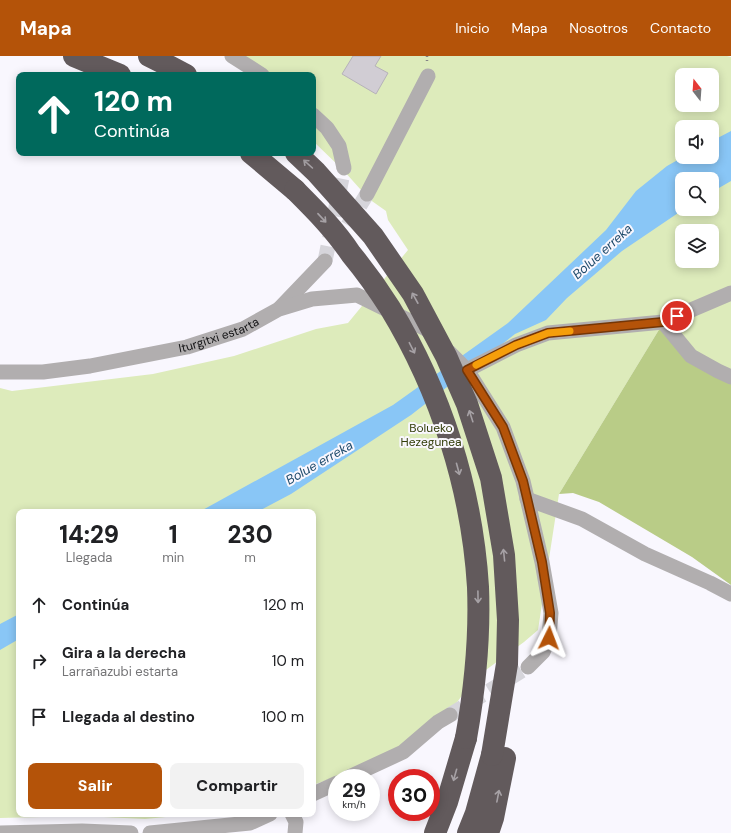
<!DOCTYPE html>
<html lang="es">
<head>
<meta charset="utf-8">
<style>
	body { margin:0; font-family:"DM Sans",sans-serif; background:#f2f2f2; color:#202124; height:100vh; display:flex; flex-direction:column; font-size:15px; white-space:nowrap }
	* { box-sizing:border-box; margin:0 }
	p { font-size:13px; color:#757577 }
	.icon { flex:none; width:22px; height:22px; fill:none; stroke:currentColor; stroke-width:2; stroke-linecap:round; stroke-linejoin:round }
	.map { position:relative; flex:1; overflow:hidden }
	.drawer { position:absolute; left:16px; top:453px; width:300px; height:308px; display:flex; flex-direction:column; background:#fff; border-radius:8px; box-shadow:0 2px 10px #0003 }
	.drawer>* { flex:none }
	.top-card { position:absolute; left:16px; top:16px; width:300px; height:84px; border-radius:8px; box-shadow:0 2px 10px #0003; background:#00695c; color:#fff; overflow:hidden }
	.needle { width:26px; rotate:343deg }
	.controls { position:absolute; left:675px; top:12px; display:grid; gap:8px }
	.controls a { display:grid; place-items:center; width:44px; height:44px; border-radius:8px; background:#fff; box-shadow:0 2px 10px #0003; font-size:20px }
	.speed { position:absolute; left:328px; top:713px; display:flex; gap:8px; font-size:20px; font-weight:700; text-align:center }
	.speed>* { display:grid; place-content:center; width:52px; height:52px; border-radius:50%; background:#fff; box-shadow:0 2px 10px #0003; line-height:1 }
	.speed small { font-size:10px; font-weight:400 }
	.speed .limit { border:6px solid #d22; background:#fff; color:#111 }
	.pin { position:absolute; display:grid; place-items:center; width:34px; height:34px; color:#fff; margin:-17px; border:2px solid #fff; border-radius:50%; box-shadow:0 1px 4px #0007 }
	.me { position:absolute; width:44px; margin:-22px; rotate:3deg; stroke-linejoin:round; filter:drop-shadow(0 0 3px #0008) }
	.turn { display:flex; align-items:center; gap:14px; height:84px; padding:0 12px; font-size:18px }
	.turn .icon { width:52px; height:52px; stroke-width:2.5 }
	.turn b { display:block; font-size:28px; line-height:34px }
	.eta { display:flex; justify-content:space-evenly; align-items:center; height:68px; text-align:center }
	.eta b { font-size:24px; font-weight:800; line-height:28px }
	.action { display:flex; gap:8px; margin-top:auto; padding:8px 12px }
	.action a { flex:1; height:46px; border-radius:8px; background:#b45309; color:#fff; font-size:16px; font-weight:800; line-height:46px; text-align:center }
	.action a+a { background:#f2f2f2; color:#202124 }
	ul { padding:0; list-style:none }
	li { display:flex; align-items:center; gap:12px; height:56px; padding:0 12px }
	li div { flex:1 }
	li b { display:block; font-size:15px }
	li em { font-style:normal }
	header { display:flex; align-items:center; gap:24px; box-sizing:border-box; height:56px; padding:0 20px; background:#b45309; color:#fff }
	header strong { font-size:19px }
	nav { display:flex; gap:22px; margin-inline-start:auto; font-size:14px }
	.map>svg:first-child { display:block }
	.green { fill:#ddebbb; fill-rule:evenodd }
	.forest { fill:#b9cc87 }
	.water { fill:#89c6f6 }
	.building { fill:#d1cdd4; stroke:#b6b2b9 }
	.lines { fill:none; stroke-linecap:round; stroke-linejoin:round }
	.minor-tunnel { stroke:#d6d5db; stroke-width:15; stroke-dasharray:15 8; stroke-linecap:butt }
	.path { stroke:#858488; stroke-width:2.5; stroke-dasharray:1 3; stroke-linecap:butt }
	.minor { stroke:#b1aeaf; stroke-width:15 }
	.highway { stroke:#625a5c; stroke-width:22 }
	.highway-bridge { stroke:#625a5c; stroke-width:22 }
	.oneway { stroke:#a6a1a5 }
	.route-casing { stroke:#753606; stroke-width:10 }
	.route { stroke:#b45309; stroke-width:7 }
	.slow { stroke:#f59e0b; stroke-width:7 }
	.labels { text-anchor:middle; stroke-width:4; stroke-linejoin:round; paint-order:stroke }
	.street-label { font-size:12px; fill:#121214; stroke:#f9f7fe }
	.park-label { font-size:12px; fill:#323d08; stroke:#f9f7fe }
	.water-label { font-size:13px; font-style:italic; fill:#1d4a6b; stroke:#f9f7fe }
</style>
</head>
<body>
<header>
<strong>Mapa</strong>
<nav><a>Inicio</a><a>Mapa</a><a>Nosotros</a><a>Contacto</a></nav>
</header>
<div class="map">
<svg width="731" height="777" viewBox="0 0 731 777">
	<rect width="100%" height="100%" fill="#f9f7fe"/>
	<!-- green -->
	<path class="green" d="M245,0H727L731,1V327L660,272L559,438L538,574L524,586L475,622L435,676L390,702L313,729V456H19V758H197L145,763L83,760L0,762V332L12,335L153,318L234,300L316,273L348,267L408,194L388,164L386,155L369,143L344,115L313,85V19H262ZM682,19H712V49H682ZM682,71H712V101H682ZM682,123H712V153H682ZM682,175H712V205H682Z"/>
	<!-- forest -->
	<path class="forest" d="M660,272L731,327V529L692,501L599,446L573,437L559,438Z"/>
	<!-- water -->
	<path class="water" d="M731,75V125L712,136V123H682V153H684L622,195L594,219L567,242L546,264L515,278L411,359L291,438L257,456H199L393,349L508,267L606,174L636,135L667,110L683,101H712V85Z
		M19,558V583L0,594V568Z"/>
	<!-- building -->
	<path class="building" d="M353,0H381L375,10L388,17L376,38L342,18Z"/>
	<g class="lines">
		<!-- minor-tunnel -->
		<path class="minor-tunnel" d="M336,189L367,138
			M325,205L344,112
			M450,659L528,611"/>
		<!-- path -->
		<path class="path" d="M427,0V7"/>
		<!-- minor -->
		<g class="minor">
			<path d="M232,0L262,19"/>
			<path d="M313,59L327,72L339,90L344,112"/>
			<path d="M367,138L428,20"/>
			<path d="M280,252L325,205"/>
			<path d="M663,266L691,300L718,315L731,321"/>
			<path d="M449,296L467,314L503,371L523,425L542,506L551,557L549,582L543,596L528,611"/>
			<path d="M467,314L516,289L548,277L663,266L731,237"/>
			<path id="s1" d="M0,316H43L90,310L187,291L243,273L279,253L312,243L357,239L426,273L432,278"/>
			<path d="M527,443L582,463L645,498L710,527L731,538"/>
			<path d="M347,722L403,696L438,666L450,659"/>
			<path d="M313,738L337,727"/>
			<path d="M292,758L296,766L295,777"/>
			<path d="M0,777L82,775L131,777"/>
			<path d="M150,777L250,767L270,758"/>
		</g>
		<!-- highway -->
		<path class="highway" d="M74,0L120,19
			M149,0L169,10L186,19
			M251,97L295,134
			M435,777L447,746L466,682
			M468,777L476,757L492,699
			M488,777L493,762L505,702"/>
		<!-- highway-bridge -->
		<path class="highway-bridge" d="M296,97L316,116L373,180L413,238L446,300L467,348L491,422L504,499L508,564L507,608L492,699
			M295,134C305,144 315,154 325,165C334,175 343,186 351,198C365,215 378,233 390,252C441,336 472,433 478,531C480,582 475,632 466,682"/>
	</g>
	<!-- one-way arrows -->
	<defs><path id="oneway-shaft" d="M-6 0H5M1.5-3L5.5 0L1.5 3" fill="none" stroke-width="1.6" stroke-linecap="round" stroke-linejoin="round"/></defs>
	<g class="oneway">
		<use href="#oneway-shaft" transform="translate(308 108) rotate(-138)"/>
		<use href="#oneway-shaft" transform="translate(322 162) rotate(47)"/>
		<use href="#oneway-shaft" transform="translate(415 242) rotate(-119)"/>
		<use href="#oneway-shaft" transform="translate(412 292) rotate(63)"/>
		<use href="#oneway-shaft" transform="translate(471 360) rotate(-108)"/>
		<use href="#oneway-shaft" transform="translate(458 413) rotate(75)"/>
		<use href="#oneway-shaft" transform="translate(504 499) rotate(-96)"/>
		<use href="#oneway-shaft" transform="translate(478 541) rotate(89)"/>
		<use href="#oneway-shaft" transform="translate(455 719) rotate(106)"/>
		<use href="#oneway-shaft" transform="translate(498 740) rotate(-79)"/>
	</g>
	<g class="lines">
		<!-- route casing -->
		<g class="route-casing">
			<path id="route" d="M549,582L550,557L542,506L523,425L503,371L467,314L516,289L548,277L663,266L677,260"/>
		</g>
		<!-- route -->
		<use href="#route" class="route"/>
		<!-- slow -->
		<path class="slow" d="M476,309L516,289L527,285L548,277L570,275"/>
	</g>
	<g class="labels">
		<!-- street labels -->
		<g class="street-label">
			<text dy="4" stroke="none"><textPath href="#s1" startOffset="223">Iturgitxi estarta</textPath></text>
		</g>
		<!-- park labels -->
		<g class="park-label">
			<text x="431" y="376">Bolueko<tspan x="431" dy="14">Hezegunea</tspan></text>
		</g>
		<!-- water labels -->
		<g class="water-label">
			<text transform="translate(602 195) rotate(-42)" y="5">Bolue erreka</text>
			<text transform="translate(319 406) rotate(-30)" y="5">Bolue erreka</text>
		</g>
	</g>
</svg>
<div class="controls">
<a><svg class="needle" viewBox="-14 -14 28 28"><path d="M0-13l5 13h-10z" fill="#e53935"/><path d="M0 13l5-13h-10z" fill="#757577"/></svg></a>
<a><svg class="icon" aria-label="sound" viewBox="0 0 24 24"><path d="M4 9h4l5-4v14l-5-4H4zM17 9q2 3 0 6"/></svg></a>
<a><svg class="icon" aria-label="search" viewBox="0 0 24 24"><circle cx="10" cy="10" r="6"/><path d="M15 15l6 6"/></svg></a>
<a><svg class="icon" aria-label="layers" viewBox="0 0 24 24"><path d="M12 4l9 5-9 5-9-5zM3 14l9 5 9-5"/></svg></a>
</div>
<div class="speed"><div>29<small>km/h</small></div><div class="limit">30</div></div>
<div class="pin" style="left:677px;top:260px;background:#d93025"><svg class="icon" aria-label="arrive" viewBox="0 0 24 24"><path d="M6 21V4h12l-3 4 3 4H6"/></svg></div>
<svg class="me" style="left:549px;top:582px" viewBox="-20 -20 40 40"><path d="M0-17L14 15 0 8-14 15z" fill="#b45309" stroke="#fff" stroke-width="4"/></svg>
<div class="top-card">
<div class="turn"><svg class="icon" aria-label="ahead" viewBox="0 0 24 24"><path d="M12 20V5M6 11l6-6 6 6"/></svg><div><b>120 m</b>Continúa</div></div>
</div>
<section class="drawer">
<div class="eta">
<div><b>14:29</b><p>Llegada</p></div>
<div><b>1</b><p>min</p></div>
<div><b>230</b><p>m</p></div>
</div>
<ul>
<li><svg class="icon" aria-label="ahead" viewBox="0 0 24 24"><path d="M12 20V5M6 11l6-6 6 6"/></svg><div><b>Continúa</b></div><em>120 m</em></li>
<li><svg class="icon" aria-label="right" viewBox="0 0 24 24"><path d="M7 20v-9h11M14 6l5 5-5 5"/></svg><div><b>Gira a la derecha</b><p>Larrañazubi estarta</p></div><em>10 m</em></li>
<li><svg class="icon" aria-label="arrive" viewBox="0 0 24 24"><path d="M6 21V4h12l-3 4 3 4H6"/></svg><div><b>Llegada al destino</b></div><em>100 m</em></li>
</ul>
<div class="action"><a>Salir</a><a>Compartir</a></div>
</section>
</div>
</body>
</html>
